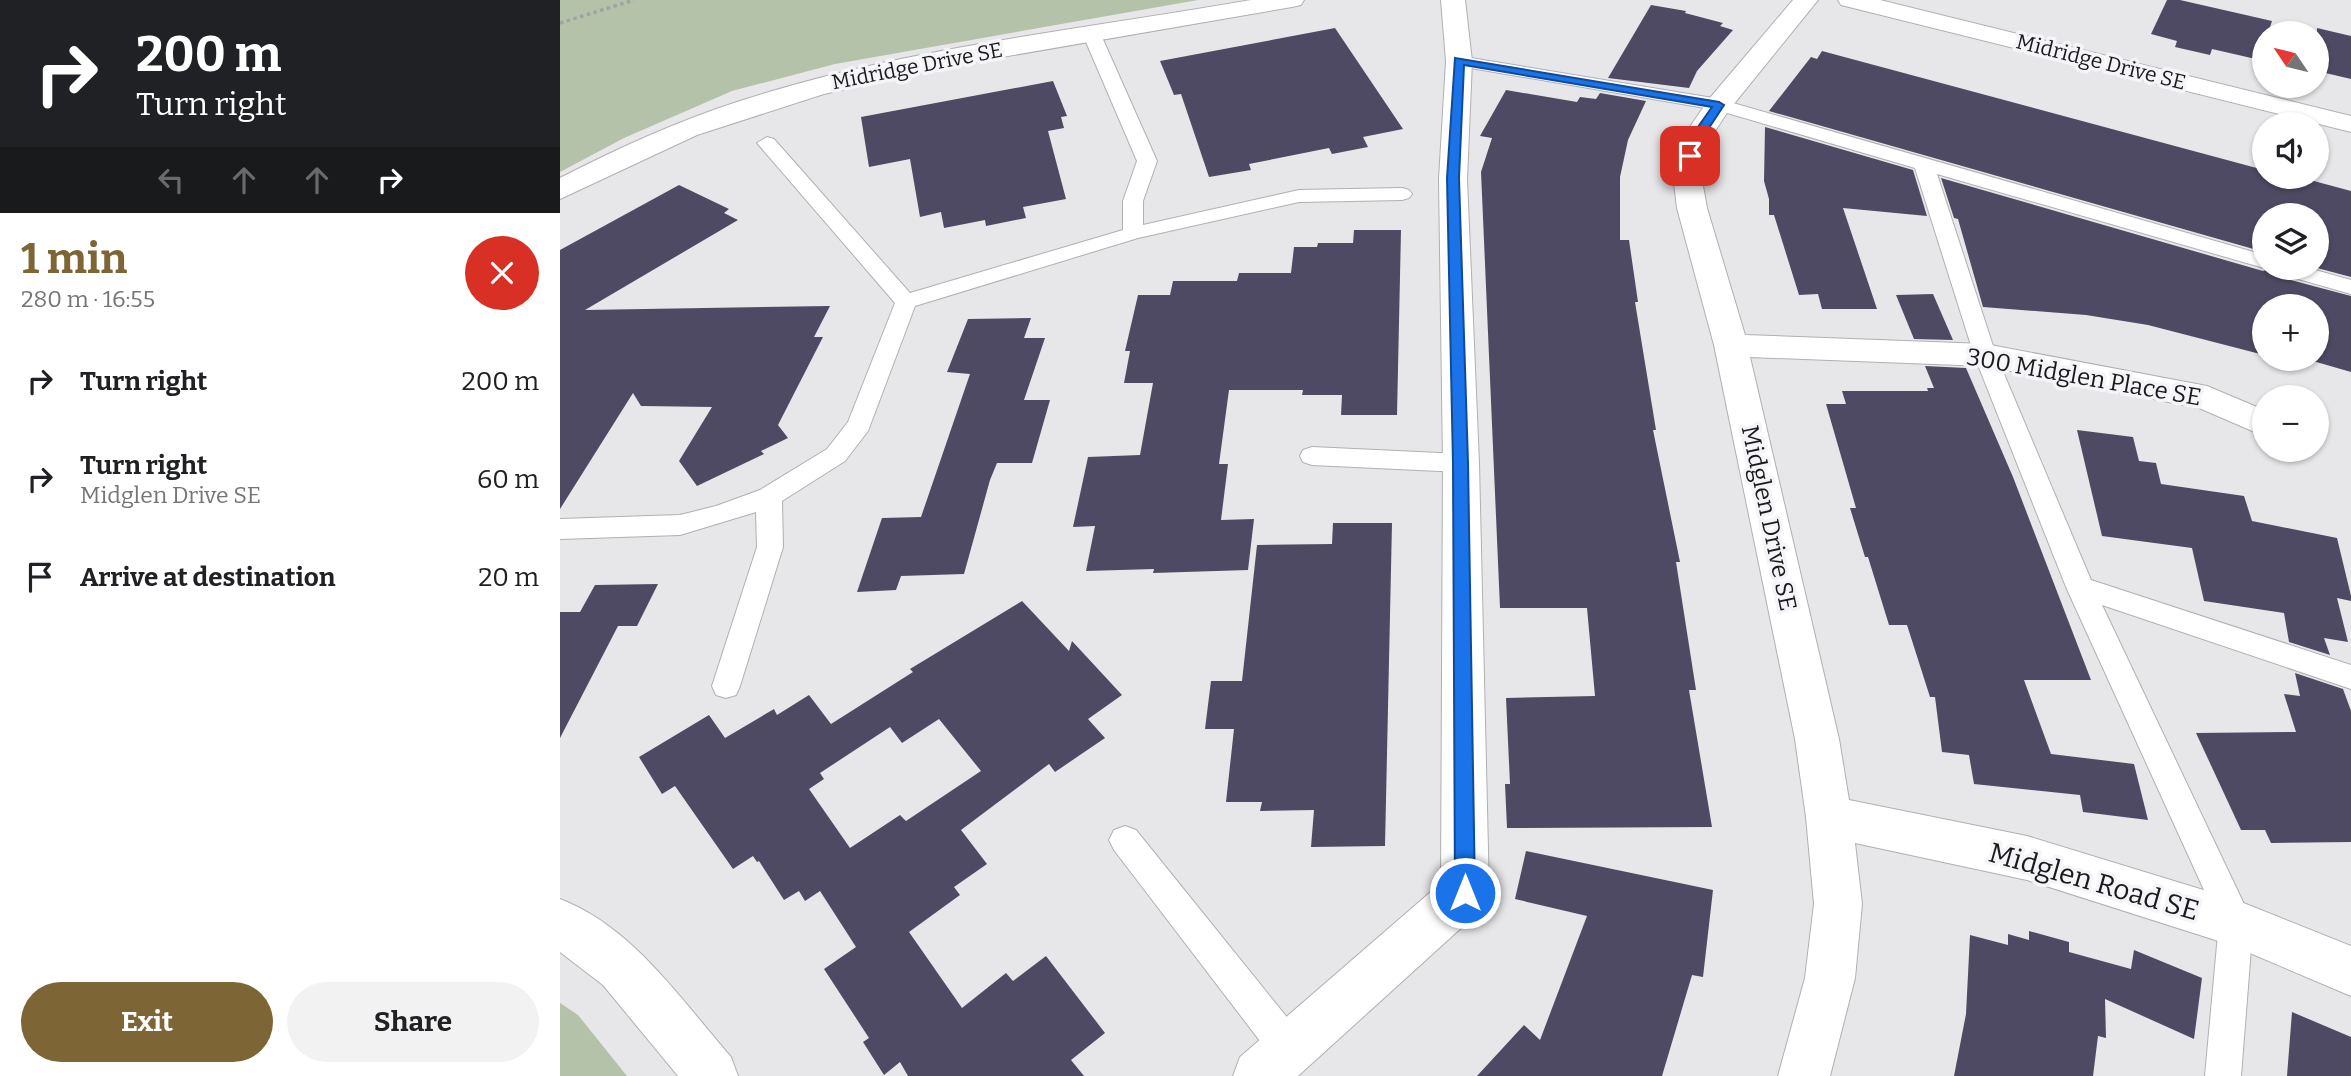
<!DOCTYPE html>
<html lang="en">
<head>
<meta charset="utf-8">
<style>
	body { margin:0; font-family:Bitter,serif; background:#f2f2f2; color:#202124; height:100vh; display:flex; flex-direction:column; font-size:26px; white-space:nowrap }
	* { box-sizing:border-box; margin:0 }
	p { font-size:23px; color:#757577 }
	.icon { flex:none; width:38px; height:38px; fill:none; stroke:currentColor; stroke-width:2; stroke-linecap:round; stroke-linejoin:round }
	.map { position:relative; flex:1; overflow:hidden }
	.details { display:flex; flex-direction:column; background:#fff; width:560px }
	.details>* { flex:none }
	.banner { background:#202124; color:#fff; overflow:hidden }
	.needle { width:46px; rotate:305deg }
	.tools { position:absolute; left:1692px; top:21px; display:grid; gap:14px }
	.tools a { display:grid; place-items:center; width:77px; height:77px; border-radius:50%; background:#fff; box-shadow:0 2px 5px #0004; font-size:35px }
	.pin { position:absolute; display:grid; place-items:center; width:60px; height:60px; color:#fff; margin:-30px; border-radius:14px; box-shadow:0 4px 10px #0006 }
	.me { position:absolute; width:77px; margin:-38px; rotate:0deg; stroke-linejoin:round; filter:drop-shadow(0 0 5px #0008) }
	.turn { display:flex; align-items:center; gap:24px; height:147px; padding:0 21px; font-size:32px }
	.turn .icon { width:91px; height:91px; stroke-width:2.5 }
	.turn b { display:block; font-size:49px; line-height:60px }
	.lanes { display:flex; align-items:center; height:66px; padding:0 21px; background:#0003; justify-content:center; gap:35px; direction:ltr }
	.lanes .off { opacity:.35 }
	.round { display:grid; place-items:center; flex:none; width:74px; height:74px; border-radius:37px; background:#f2f2f2 }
	.summary { display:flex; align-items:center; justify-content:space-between; height:119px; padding:0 21px }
	h1 { font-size:42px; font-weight:700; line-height:52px; color:#7d6536 }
	.action { display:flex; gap:14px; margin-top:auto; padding:14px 21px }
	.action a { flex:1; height:80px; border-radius:42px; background:#7d6536; color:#fff; font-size:28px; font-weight:700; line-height:80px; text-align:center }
	.action a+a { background:#f2f2f2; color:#202124 }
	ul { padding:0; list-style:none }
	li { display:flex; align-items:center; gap:21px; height:98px; padding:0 21px }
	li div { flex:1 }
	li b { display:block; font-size:26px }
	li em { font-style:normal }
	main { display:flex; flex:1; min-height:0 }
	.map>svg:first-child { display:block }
	.green { fill:#b4c2aa }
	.building { fill:#4e4a63; fill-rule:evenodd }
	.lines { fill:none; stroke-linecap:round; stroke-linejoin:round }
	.service-casing { stroke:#b0b0b3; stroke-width:2 }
	.minor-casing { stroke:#b0b0b3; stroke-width:2 }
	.path { stroke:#a2a2a4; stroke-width:3.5; stroke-dasharray:3.5 3.5; stroke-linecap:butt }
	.service { fill:#fff; fill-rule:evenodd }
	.minor { fill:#fff; fill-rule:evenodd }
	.route { fill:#1a73e8; stroke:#114b97; stroke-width:2 }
	.labels { text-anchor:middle; stroke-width:7; stroke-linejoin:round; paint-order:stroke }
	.far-street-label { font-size:21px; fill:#1a1a1b; stroke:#f5f4f8 }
	.street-label { font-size:24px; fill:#1a1a1b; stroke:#f5f4f8 }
	.near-street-label { font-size:28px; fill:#1a1a1b; stroke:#f5f4f8 }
</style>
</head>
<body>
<main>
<section class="details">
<div class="banner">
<div class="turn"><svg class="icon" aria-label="right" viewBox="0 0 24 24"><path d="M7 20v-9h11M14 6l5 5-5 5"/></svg><div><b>200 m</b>Turn right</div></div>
<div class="lanes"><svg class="icon off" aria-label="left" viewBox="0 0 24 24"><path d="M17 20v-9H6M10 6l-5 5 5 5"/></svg><svg class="icon off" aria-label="ahead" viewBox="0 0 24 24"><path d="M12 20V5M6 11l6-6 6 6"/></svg><svg class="icon off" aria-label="ahead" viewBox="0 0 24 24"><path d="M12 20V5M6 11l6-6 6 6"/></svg><svg class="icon" aria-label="right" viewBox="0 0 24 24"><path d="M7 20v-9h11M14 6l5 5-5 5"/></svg></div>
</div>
<div class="summary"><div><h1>1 min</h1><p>280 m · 16:55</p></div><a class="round" style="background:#d93025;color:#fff"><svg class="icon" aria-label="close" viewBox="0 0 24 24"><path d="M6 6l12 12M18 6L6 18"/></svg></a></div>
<ul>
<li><svg class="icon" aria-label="right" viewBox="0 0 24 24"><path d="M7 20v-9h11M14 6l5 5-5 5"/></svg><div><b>Turn right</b></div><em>200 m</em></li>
<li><svg class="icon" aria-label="right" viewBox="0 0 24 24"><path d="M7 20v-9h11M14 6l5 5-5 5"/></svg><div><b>Turn right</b><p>Midglen Drive SE</p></div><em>60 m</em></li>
<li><svg class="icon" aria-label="arrive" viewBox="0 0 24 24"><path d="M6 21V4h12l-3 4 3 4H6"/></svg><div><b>Arrive at destination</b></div><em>20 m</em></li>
</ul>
<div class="action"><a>Exit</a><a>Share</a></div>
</section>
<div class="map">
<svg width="1791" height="1076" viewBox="0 0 1791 1076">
	<rect width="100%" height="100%" fill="#e7e7ea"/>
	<!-- green -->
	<path class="green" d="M0,0H638L275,64L172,91L64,138L0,172Z
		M0,1003L18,1015L67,1076H0Z"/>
	<!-- building -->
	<path class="building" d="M1607,0H1620L1712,21L1708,33H1704L1700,60L1652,49L1650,55L1615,47L1617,41L1591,34Z
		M1091,5L1126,11L1125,13L1163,23L1160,26L1173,30L1137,71L1129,88L1048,78Z
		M775,28L843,129L803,137L808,147L772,154L769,148L689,164L691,170L649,177L621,94L614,95L600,61Z
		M1757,28L1791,36V79L1757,71Z
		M1262,51L1704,170V177H1739L1791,191V277L1757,268V215H1704V252L1209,111L1251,57L1257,59Z
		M493,81L507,116L501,117L504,128L488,131L506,199L463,207L466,218L426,226L425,220L384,228L381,212L360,217L350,159L309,167L301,117Z
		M946,90L1017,102L1020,97L1036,99L1040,93L1086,101L1068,140L1060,177V240H1069L1078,302H1075L1096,430H1093L1120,562H1116L1136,690H1129L1152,827L947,828L945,784H950L946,698L1035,696L1027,608H940L921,172L932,138L920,136Z
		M1205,127L1353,170L1367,216L1283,208L1317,309H1262L1258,294L1239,295L1214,215H1209V199L1204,181Z
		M1381,178L1703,271L1711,268L1716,276L1791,296V372L1746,359H1757V306H1704V355L1588,325L1526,315L1423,307L1398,219L1394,218Z
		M119,185L169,209L164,213L178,220L25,310L270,306L254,337H263L218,425L228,438L201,451L204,454L137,486L119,461L152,407L81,406L73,393L0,509V250Z
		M794,230H841L837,415H781L782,395H742L743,390H669L659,464H668L661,520L694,519L688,570L593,573L594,569L526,571L535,526L513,527L528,457L580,455L593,383H564L570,351H565L578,295H610L613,281H677L679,273H731L734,247H757L758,243H793Z
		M1373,294L1393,340L1354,339L1336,295Z
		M471,318L464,338H485L464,400H490L472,463H437L430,480L404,574L341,576L336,590L297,592L322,518L361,517L410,374L387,372L408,319Z
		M1365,366L1406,368L1453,477L1531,680H1464L1491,754L1574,764L1588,820L1523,812L1520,795L1414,784L1409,755L1382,752L1375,697H1370L1347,625H1329L1308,557H1305L1290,508H1296L1266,404H1286L1282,391H1368L1367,388H1374Z
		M1517,430L1573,437L1579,461L1596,463L1601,484L1684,496L1692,521L1777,538L1791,596V601L1777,598L1788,642L1764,638L1770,655L1729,642L1724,613L1644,601L1632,548L1542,536Z
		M773,523H832L825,846L751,847L754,810L700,811L702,802H666L674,729H645L651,681H682L697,545L772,544Z
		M98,584L77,626H58L0,738V612H20L35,585Z
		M462,601L509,651L512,641L562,695L528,719L545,738L495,772L489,764L401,830L427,864L394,887L400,895L349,932L402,1008L446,973L453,981L486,956L545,1033L511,1060L524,1076H348L340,1062L324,1075L303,1042L309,1038L264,969L296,947L260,891L245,901L239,891L224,900L199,861L197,862L193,856L173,869L115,786L102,794L79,757L149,715L165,738L214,709L217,715L249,695L271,724L353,672L350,669ZM379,719L421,771L346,821L340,815L290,848L249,789L264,779L260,773L330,727L342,743Z
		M1735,673L1783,689L1791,711V842L1711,843L1705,830H1681L1636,733L1736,732L1724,694L1740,696Z
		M966,851L1153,890L1143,977L1132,975L1102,1076H917L964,1025L980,1040L1027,916L955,899Z
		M1469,931L1509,942V952L1571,969L1574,950L1642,978L1634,1039L1545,999L1546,1038L1538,1036L1533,1076H1394L1406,1014L1410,935L1448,945V934L1469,940Z
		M1732,1012L1791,1037V1076H1727Z"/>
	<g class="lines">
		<!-- service casing -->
		<g class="service-casing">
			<path id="service" d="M532,30L541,35L597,161L583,201V225L739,190L842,188L849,190L852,194L849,198L842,200L739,202L578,238L355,306L308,431L285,461L222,501L223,547L180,686L176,695L166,698L156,695L152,686L197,547L196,512L120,535L0,539V519L120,515L156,506L200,490L267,449L288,422L335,303L197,143L207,137L214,139L350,293L563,230V201L577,161L523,35Z
				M899,56L1159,99L1704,255V268H1707H1704L1377,174L1436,355L1531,580L1791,665V689L1542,605L1693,923L1681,1076H1645L1659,923L1506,587L1414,355L1355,168L1157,110L893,65L890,61L893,57Z
				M1714,268H1748L1791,280V294L1717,273Z
				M752,447L901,454L910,457L913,463L910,469L901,472L752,465L743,462L740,456L743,450Z
				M565,826L576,830L742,1036L747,1049L742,1062L729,1067L716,1062L554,850L549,840L554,830Z"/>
		</g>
		<!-- minor casing -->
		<g class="minor-casing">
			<path id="minor" d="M691,0H744L741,5L732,7L390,66L264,94L137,135L0,199V178C58,148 118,121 180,101C345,47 521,30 691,0Z
				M881,0H905L912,61L907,179L919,463L929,893L922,909L738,1076H673L680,1057L881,883L883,463L879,179L886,61Z
				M1233,0H1258L1169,110L1151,137L1141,175L1147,208L1185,335L1425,344L1647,386L1704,410V436L1639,408L1425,366L1190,357L1279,739L1289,800L1467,836L1676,900L1791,946V996L1671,945L1467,880L1295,843L1302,904L1295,978L1270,1076H1218L1245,978L1254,904L1246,817L1235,739L1154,345L1117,208L1113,175L1123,137L1149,99Z
				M1278,0H1320L1791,116V132L1281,5Z
				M0,899C73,927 121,1000 171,1057L178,1076H118L43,985L0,952Z"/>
		</g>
		<!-- path -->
		<path class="path" d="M0,23L74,0"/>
		<!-- service -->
		<use href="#service" class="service"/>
		<!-- minor -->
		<use href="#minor" class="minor"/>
	</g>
	<!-- route -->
	<path class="route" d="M895,58L1159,102L1164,105L1143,137L1136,156L1130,160L1124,156L1131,137L1152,107L904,65L899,178L908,463L915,893L912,899L905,902L898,899L895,893L893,463L887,178Z"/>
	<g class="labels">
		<!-- far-street labels -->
		<g class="far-street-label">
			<text transform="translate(1541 62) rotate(14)" y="7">Midridge Drive SE</text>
			<text transform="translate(357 66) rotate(-11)" y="7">Midridge Drive SE</text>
		</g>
		<!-- street labels -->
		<g class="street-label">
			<text transform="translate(1524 377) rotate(10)" y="8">300 Midglen Place SE</text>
			<text transform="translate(1209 518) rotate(78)" y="8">Midglen Drive SE</text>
		</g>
		<!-- near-street labels -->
		<g class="near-street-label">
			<text transform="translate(1534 881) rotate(16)" y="10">Midglen Road SE</text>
		</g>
	</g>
</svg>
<div class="tools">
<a><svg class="needle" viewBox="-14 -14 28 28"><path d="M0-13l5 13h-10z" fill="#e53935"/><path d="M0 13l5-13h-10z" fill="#757577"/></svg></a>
<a><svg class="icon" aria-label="sound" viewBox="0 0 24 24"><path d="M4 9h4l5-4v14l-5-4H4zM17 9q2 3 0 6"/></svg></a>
<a><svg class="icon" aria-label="layers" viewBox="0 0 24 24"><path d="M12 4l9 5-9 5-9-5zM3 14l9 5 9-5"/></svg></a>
<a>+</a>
<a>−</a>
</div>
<div class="pin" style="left:1130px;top:156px;background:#d93025"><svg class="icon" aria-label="arrive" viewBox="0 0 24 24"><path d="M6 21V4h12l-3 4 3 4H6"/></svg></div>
<svg class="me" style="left:905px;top:893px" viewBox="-20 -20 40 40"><circle r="17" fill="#1a73e8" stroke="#fff" stroke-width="3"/><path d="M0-11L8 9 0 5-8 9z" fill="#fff"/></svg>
</div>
</main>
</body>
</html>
